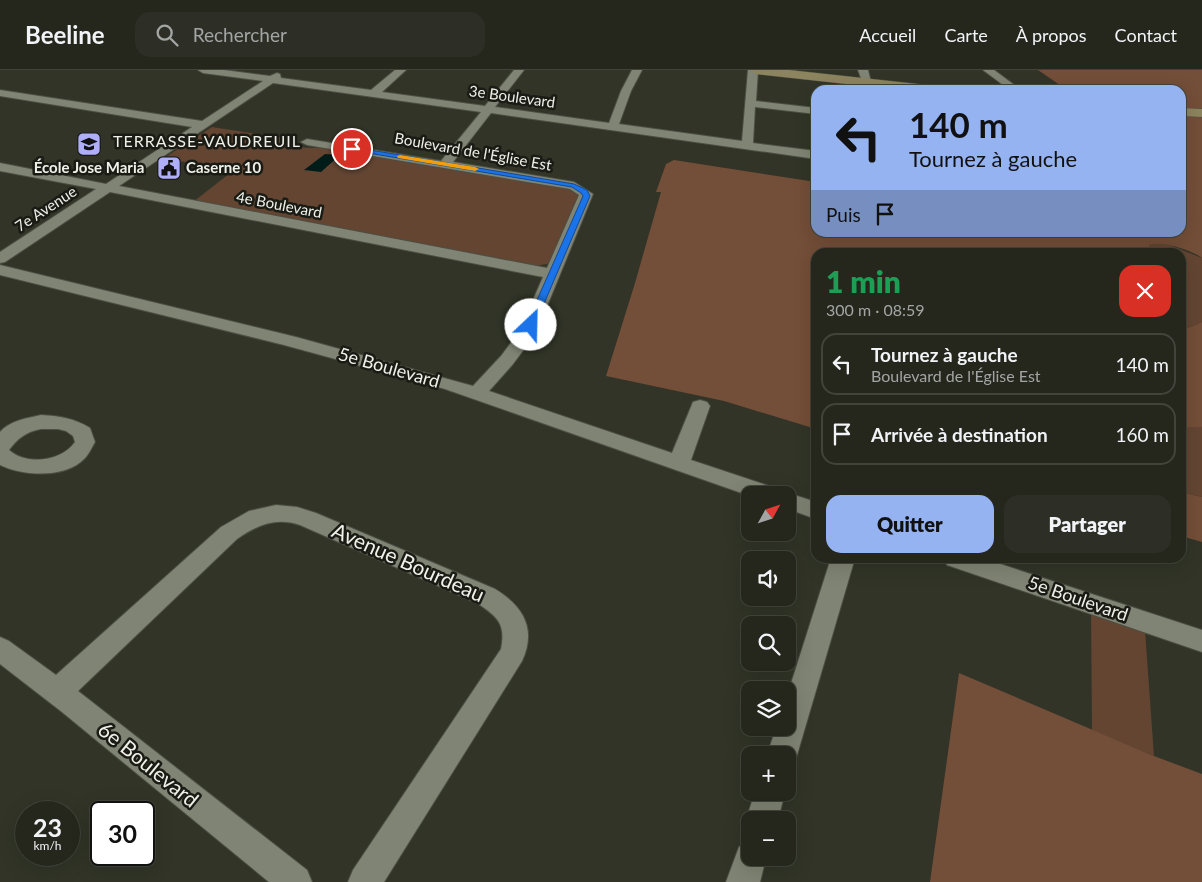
<!DOCTYPE html>
<html lang="fr">
<head>
<meta charset="utf-8">
<style>
	body { margin:0; font-family:Lato,sans-serif; background:#2d2f26; color:#f1f3f6; height:100vh; display:flex; flex-direction:column; font-size:19px; white-space:nowrap }
	* { box-sizing:border-box; margin:0 }
	p { font-size:16px; color:#a3a5a4 }
	.icon { flex:none; width:28px; height:28px; fill:none; stroke:currentColor; stroke-width:2; stroke-linecap:round; stroke-linejoin:round }
	.map { position:relative; flex:1; overflow:hidden }
	.panel { position:absolute; left:811px; top:178px; width:375px; height:315px; display:flex; flex-direction:column; background:#25271d; border-radius:15px; box-shadow:0 5px 20px #0002,0 0 0 1px #42443b }
	.panel>* { flex:none }
	.hud { position:absolute; left:811px; top:15px; width:375px; height:152px; border-radius:15px; box-shadow:0 5px 20px #0002,0 0 0 1px #42443b; background:#95b2f1; color:#111; overflow:hidden }
	.needle { width:32px; rotate:50deg }
	.fabs { position:absolute; left:741px; top:416px; display:grid; gap:10px }
	.fabs a { display:grid; place-items:center; width:55px; height:55px; border-radius:10px; background:#25271d; box-shadow:0 5px 20px #0002,0 0 0 1px #42443b; font-size:25px }
	.speed { position:absolute; left:15px; top:731px; display:flex; gap:10px; font-size:25px; font-weight:700; text-align:center }
	.speed>* { display:grid; place-content:center; width:65px; height:65px; border-radius:50%; background:#25271d; box-shadow:0 5px 20px #0002,0 0 0 1px #42443b; line-height:1 }
	.speed small { font-size:12px; font-weight:400 }
	.speed .limit { border:2px solid #111; border-radius:8px; background:#fff; color:#111 }
	.pin { position:absolute; display:grid; place-items:center; width:42px; height:42px; color:#fff; margin:-21px; border:2px solid #fff; border-radius:50%; box-shadow:0 1px 5px #0007 }
	.me { position:absolute; width:55px; margin:-28px; rotate:24deg; stroke-linejoin:round; filter:drop-shadow(0 0 4px #0008) }
	.turn { display:flex; align-items:center; gap:18px; height:105px; padding:0 15px; font-size:22px }
	.turn .icon { width:65px; height:65px; stroke-width:2.5 }
	.turn b { display:block; font-size:35px; line-height:42px }
	.then { display:flex; align-items:center; height:48px; padding:0 15px; background:#0003; gap:10px; font-size:19px }
	.round { display:grid; place-items:center; flex:none; width:52px; height:52px; border-radius:15px; background:#2d2f26 }
	.overview { display:flex; align-items:center; justify-content:space-between; height:85px; padding:0 15px }
	h1 { font-size:30px; font-weight:800; line-height:38px; color:#1e9e55 }
	.button { display:flex; gap:10px; margin-top:auto; padding:10px 15px }
	.button a { flex:1; height:58px; border-radius:15px; background:#95b2f1; color:#111; font-size:20px; font-weight:800; line-height:58px; text-align:center }
	.button a+a { background:#2d2f26; color:#f1f3f6 }
	ul { padding:0; list-style:none }
	li { display:flex; align-items:center; gap:15px; height:62px; margin:0 10px 8px; padding:0 5px; border:2px solid #42443b; border-radius:15px }
	li div { flex:1 }
	li b { display:block; font-size:19px }
	li em { font-style:normal }
	header { display:flex; align-items:center; gap:30px; box-sizing:border-box; height:70px; padding:0 25px; background:#25271d; border-bottom:1px solid #42443b }
	header strong { font-size:24px }
	nav { display:flex; gap:28px; margin-inline-start:auto; font-size:18px }
	.search { width:350px; height:45px; background:#2d2f26; display:flex; align-items:center; gap:12px; box-sizing:border-box; padding:0 18px; border-radius:15px; color:#a3a5a4; font-size:19px }
	.map>svg:first-child { display:block }
	.green { fill:#634532 }
	.forest { fill:#734e38 }
	.water { fill:#001c19 }
	.lines { fill:none; stroke-linecap:round; stroke-linejoin:round }
	.street-casing { stroke:#4c4f43; stroke-width:2 }
	.secondary-casing { stroke:#4c4f43; stroke-width:1 }
	.street { fill:#808474; fill-rule:evenodd }
	.secondary { fill:#8c845e; fill-rule:evenodd }
	.route { fill:#1a73e8; stroke:#114b97 }
	.slow { fill:#f59e0b }
	.labels { text-anchor:middle; stroke-width:5; stroke-linejoin:round; paint-order:stroke }
	.far-street-label { font-size:15px; fill:#eff1e8; stroke:#1a1b15 }
	.far-poi-label { font-size:15px; font-weight:bold; fill:#eff1e8; stroke:#1a1b15 }
	.far-quarter-label { font-size:16px; letter-spacing:1px; fill:#eff1e8; stroke:#1a1b15 }
	.street-label { font-size:18px; fill:#eff1e8; stroke:#1a1b15 }
	.near-street-label { font-size:21px; fill:#eff1e8; stroke:#1a1b15 }
</style>
</head>
<body>
<header>
<strong>Beeline</strong>
<div class="search"><svg class="icon" aria-label="search" viewBox="0 0 24 24"><circle cx="10" cy="10" r="6"/><path d="M15 15l6 6"/></svg>Rechercher</div>
<nav><a>Accueil</a><a>Carte</a><a>À propos</a><a>Contact</a></nav>
</header>
<div class="map">
<svg width="1202" height="812" viewBox="0 0 1202 812">
	<rect width="100%" height="100%" fill="#313427"/>
	<!-- green -->
	<path class="green" d="M212,57L285,68C293,80 311,78 325,77L574,119L580,125L551,191L547,194L535,196L193,132L239,96L161,90Z
		M1154,172L1170,175L1202,188V252L1181,261V182H1151L1149,175Z
		M1181,357H1202V427L1181,422Z
		M1091,541L1145,560L1154,686L1092,660Z"/>
	<!-- forest -->
	<path class="forest" d="M1038,0H1202V188C1192,180 1160,170 1149,175L1151,182H816V359L724,331L606,306L635,213L661,122H656L666,94L674,90L816,112V162H1181V20H1067Z
		M1202,252V357H1181V261Z
		M1181,422L1202,427V472L1181,466Z
		M959,603L1154,686L1202,704V812H930Z"/>
	<!-- water -->
	<path class="water" d="M325,84L340,85L321,102L304,100Z"/>
	<g class="lines">
		<!-- street casing -->
		<g class="street-casing">
			<path id="street" d="M198,0H224L270,6L277,3L280,4L281,8L371,20L395,0H406L382,22L485,36L514,0H524L495,37L609,53L621,21L632,0H642L631,21L619,54L742,71L748,0H758L756,31L816,38V44L755,37L753,73L816,81V89L491,43L453,92L574,112L593,124L536,263L513,294L489,321L672,383L693,332L700,330L707,332L710,336L691,390L778,419L781,425L750,426L445,319L284,275L0,205V195L296,267L473,316L501,286L519,262L543,207L110,122L5,192L0,193V182L96,119L0,101V93L106,114L192,57L0,26V20L202,51L263,11L203,3ZM273,13L481,42L441,91L307,69L301,72L307,75L570,119L579,125L547,198L119,116Z
				M858,0H868L871,12L869,14H863Z
				M983,0H994L1021,20H1010Z
				M41,345C59,346 74,348 90,358L95,372C92,377 89,384 85,388C66,409 22,406 0,395V362C9,351 27,348 41,345ZM41,359H58L66,361L73,366L75,372C62,391 27,396 9,380C18,368 26,362 41,359Z
				M788,423L816,432V449L788,439V425H781Z
				M276,435L297,437L316,443L495,519C523,536 537,559 522,591L384,812H348L353,800L501,579C506,554 498,547 477,533L300,455C276,447 257,455 237,469L78,621L307,800L312,812H269L62,642L0,594V567L9,571L56,605L221,457L249,441Z
				M831,488H855L797,685L792,695L788,697V685H767L776,658H788V623Z
				M943,488H982L1202,560V582L947,495Z
				M755,722H785L778,750H750V759L746,750Z
				M750,772V788H766L760,812H726L739,777Z"/>
		</g>
		<!-- secondary casing -->
		<g class="secondary-casing">
			<path id="secondary" d="M750,0H789L936,16L942,20H901L756,4Z
				M1181,38L1202,39V47L1181,46Z"/>
		</g>
		<!-- street -->
		<use href="#street" class="street"/>
		<!-- secondary -->
		<use href="#secondary" class="secondary"/>
	</g>
	<!-- route -->
	<path class="route" d="M352,77L574,114L587,120L590,126L534,257L531,258L526,255L583,126L581,123L572,117L350,80L349,79Z"/>
	<!-- slow -->
	<path class="slow" d="M400,85L475,97L479,99L475,101L398,88L397,86Z"/>
	<!-- icons -->
	<defs>
		<g id="school-square" transform="scale(1.25)"><rect x="-9" y="-9" width="18" height="18" rx="4" fill="#afaefa" stroke="#1a1b15"/><path d="M0-5L7-2L0 1L-7-2ZM-4 1L0 2.5L4 1V4Q0 6-4 4Z" fill="#111"/></g>
		<g id="civic-square" transform="scale(1.25)"><rect x="-9" y="-9" width="18" height="18" rx="4" fill="#afaefa" stroke="#1a1b15"/><path d="M-.6-6.5H3V-4.5H.6V-3L4-1V1h2V6H-6V1h2V-1L-.6-3ZM-1.2 2.5V6h2.4V2.5Z" fill="#111"/></g>
	</defs>
	<g fill-rule="evenodd">
		<use href="#school-square" x="89" y="74"/>
		<use href="#civic-square" x="169" y="98"/>
	</g>
	<g class="labels">
		<!-- far-street labels -->
		<g class="far-street-label">
			<text transform="translate(512 27) rotate(8)" y="5">3e Boulevard</text>
			<text transform="translate(473 82) rotate(10)" y="5">Boulevard de l'Église Est</text>
			<text transform="translate(279 135) rotate(11)" y="5">4e Boulevard</text>
			<text transform="translate(46 139) rotate(-33)" y="5">7e Avenue</text>
		</g>
		<!-- far-poi labels -->
		<g class="far-poi-label">
			<text x="89" y="103">École Jose Maria</text>
			<text x="186" y="103" text-anchor="start">Caserne 10</text>
		</g>
		<!-- far-quarter labels -->
		<g class="far-quarter-label">
			<text x="207" y="77">TERRASSE-VAUDREUIL</text>
		</g>
		<!-- street labels -->
		<g class="street-label">
			<text transform="translate(389 298) rotate(16)" y="6">5e Boulevard</text>
			<text transform="translate(1078 529) rotate(19)" y="6">5e Boulevard</text>
		</g>
		<!-- near-street labels -->
		<g class="near-street-label">
			<text transform="translate(408 493) rotate(24)" y="7">Avenue Bourdeau</text>
			<text transform="translate(148 695) rotate(39)" y="7">6e Boulevard</text>
		</g>
	</g>
</svg>
<div class="fabs">
<a><svg class="needle" viewBox="-14 -14 28 28"><path d="M0-13l5 13h-10z" fill="#e53935"/><path d="M0 13l5-13h-10z" fill="#a3a5a4"/></svg></a>
<a><svg class="icon" aria-label="sound" viewBox="0 0 24 24"><path d="M4 9h4l5-4v14l-5-4H4zM17 9q2 3 0 6"/></svg></a>
<a><svg class="icon" aria-label="search" viewBox="0 0 24 24"><circle cx="10" cy="10" r="6"/><path d="M15 15l6 6"/></svg></a>
<a><svg class="icon" aria-label="layers" viewBox="0 0 24 24"><path d="M12 4l9 5-9 5-9-5zM3 14l9 5 9-5"/></svg></a>
<a>+</a>
<a>−</a>
</div>
<div class="speed"><div>23<small>km/h</small></div><div class="limit">30</div></div>
<div class="pin" style="left:352px;top:79px;background:#d93025"><svg class="icon" aria-label="arrive" viewBox="0 0 24 24"><path d="M6 21V4h12l-3 4 3 4H6"/></svg></div>
<svg class="me" style="left:531px;top:255px" viewBox="-20 -20 40 40"><circle r="19" fill="#fff"/><path d="M0-13L10 11 0 6-10 11z" fill="#1a73e8"/></svg>
<div class="hud">
<div class="turn"><svg class="icon" aria-label="left" viewBox="0 0 24 24"><path d="M17 20v-9H6M10 6l-5 5 5 5"/></svg><div><b>140 m</b>Tournez à gauche</div></div>
<div class="then">Puis<svg class="icon" aria-label="arrive" viewBox="0 0 24 24"><path d="M6 21V4h12l-3 4 3 4H6"/></svg></div>
</div>
<section class="panel">
<div class="overview"><div><h1>1 min</h1><p>300 m · 08:59</p></div><a class="round" style="background:#d93025;color:#fff"><svg class="icon" aria-label="close" viewBox="0 0 24 24"><path d="M6 6l12 12M18 6L6 18"/></svg></a></div>
<ul>
<li><svg class="icon" aria-label="left" viewBox="0 0 24 24"><path d="M17 20v-9H6M10 6l-5 5 5 5"/></svg><div><b>Tournez à gauche</b><p>Boulevard de l'Église Est</p></div><em>140 m</em></li>
<li><svg class="icon" aria-label="arrive" viewBox="0 0 24 24"><path d="M6 21V4h12l-3 4 3 4H6"/></svg><div><b>Arrivée à destination</b></div><em>160 m</em></li>
</ul>
<div class="button"><a>Quitter</a><a>Partager</a></div>
</section>
</div>
</body>
</html>
